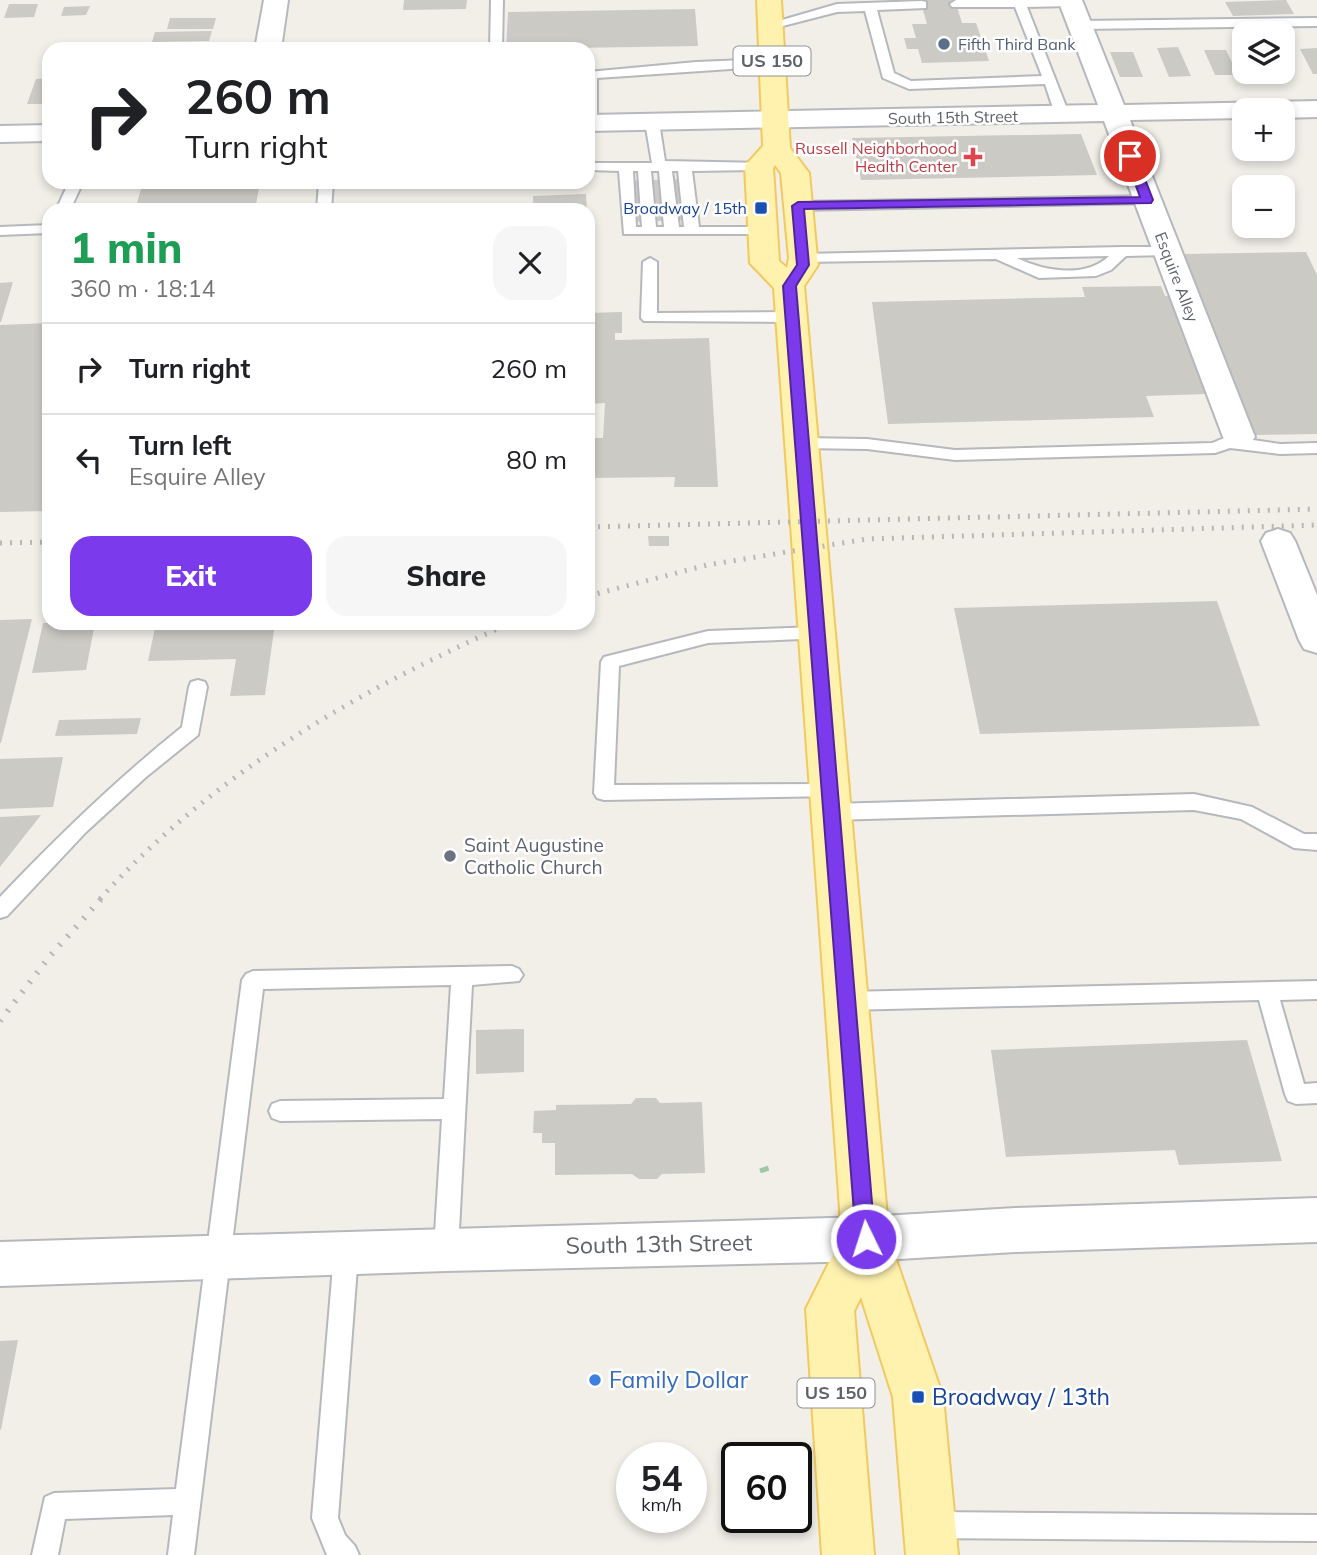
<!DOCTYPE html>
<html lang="en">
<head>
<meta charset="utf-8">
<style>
	body { margin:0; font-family:Mulish,sans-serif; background:#f6f6f6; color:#202124; height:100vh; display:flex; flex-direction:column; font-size:26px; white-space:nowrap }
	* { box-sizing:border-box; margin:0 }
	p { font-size:23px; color:#757577 }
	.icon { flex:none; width:38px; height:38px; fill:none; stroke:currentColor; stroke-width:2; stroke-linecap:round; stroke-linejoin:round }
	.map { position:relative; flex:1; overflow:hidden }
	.details { position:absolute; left:42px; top:203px; width:553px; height:427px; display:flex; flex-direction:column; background:#fff; border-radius:21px; box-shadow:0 4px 10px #0003 }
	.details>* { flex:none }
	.top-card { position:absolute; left:42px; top:42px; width:553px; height:147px; border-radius:21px; box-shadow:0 4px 10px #0003; background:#fff; color:#202124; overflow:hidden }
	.tools { position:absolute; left:1232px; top:21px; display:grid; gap:14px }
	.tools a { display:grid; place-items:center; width:63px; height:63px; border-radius:14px; background:#fff; box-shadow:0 4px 10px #0003; font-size:35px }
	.speed { position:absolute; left:616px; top:1442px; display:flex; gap:14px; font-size:35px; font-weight:700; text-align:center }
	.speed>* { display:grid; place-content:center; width:91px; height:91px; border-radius:50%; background:#fff; box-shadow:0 4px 10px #0003; line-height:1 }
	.speed small { font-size:18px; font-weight:400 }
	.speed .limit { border:4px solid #111; border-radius:10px; background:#fff; color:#111 }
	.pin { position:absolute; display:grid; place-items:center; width:60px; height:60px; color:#fff; margin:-30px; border:4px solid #fff; border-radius:50%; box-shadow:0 2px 7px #0007 }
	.me { position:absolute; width:77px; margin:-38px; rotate:356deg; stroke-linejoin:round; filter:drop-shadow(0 0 5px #0008) }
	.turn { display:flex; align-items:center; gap:24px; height:147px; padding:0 28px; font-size:32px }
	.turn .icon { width:91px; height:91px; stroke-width:2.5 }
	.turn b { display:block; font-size:49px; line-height:60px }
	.round { display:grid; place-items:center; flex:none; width:74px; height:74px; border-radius:21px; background:#f6f6f6 }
	.overview { display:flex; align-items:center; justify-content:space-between; height:119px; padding:0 28px }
	h1 { font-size:42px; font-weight:800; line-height:52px; color:#1e9e55 }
	.cta { display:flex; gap:14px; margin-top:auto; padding:14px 28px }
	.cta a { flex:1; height:80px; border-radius:21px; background:#7c3aed; color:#fff; font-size:28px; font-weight:800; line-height:80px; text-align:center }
	.cta a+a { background:#f6f6f6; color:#202124 }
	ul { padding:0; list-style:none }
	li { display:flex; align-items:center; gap:21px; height:91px; padding:0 28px; border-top:2px solid #e0e0e0 }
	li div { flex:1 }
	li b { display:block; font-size:26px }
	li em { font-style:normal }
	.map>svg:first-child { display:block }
	.building { fill:#cccac5 }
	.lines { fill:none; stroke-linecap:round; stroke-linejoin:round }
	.lane-casing { stroke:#b5b8bc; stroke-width:4 }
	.street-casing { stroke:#b5b8bc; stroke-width:4 }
	.primary-casing { stroke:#f2c960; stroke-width:4 }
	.path { stroke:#9cc7a9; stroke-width:5; stroke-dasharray:9 4.5; stroke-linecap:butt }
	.lane { fill:#fff; fill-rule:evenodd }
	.street { fill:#fff; fill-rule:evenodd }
	.primary { fill:#fff2af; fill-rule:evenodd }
	.rail-far1 { stroke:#b6b7b8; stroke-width:5; stroke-dasharray:2 8; stroke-linecap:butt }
	.rail { stroke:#b6b7b8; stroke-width:6; stroke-dasharray:2 10; stroke-linecap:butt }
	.route { fill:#7c3aed; stroke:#51269a; stroke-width:2 }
	.service-dot { fill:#5c6f8a; stroke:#fff; stroke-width:2.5 }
	.health-dot { fill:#e0444e; stroke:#fff; stroke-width:2.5 }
	.transit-dot { fill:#1a4fb4; stroke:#fff; stroke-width:2.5 }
	.worship-dot { fill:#6b7280; stroke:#fff; stroke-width:2.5 }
	.shop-dot { fill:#3f7fe0; stroke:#fff; stroke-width:2.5 }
	.labels { text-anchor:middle; stroke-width:5; stroke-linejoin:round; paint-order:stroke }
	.far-service-label { font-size:16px; fill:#4e5e75; stroke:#fff; text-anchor:start }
	.far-street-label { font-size:16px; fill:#5f6368; stroke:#fff }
	.far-health-label { font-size:16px; fill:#be3a42; stroke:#fff; text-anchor:end }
	.far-transit-label { font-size:16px; fill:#164399; stroke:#fff; text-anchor:end }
	.shield { fill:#fff; stroke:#8f9295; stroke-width:2 }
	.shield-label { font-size:18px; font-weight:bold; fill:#5f6368 }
	.worship-label { font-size:19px; fill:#5b616d; stroke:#fff; text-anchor:start }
	.near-street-label { font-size:23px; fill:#5f6368; stroke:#fff }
	.near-shop-label { font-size:23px; fill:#366cbe; stroke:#fff; text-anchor:start }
	.near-transit-label { font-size:23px; fill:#164399; stroke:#fff; text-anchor:start }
</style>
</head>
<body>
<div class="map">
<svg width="1317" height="1555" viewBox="0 0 1317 1555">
	<rect width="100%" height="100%" fill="#f1efe8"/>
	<!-- building -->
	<path class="building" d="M404,0H467L466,9L403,10Z
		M920,0H955L962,23H976L989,61L922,63L918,49H907L904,38H916L912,24H927Z
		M1286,0L1294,14L1233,16L1225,2Z
		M9,4H38L34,17L4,18Z
		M90,6L86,15L61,16L64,7Z
		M695,9L698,46L506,49L508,12Z
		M170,18H216L213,29H167Z
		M212,31L209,41L152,42L155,32Z
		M1178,47L1191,76L1169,77L1157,48Z
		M1317,48V74H1313L1300,49Z
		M1204,50H1226L1238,75H1215Z
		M1110,52H1133L1143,77H1120Z
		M49,78V104H27L36,79Z
		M1081,134L1097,175L861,180L852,138Z
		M686,179L691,220L624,222L621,181Z
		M143,182H260L255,210H135Z
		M586,194L587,210H533V196Z
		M1306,252L1317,275V434L1255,435L1183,254Z
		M13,282L1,322H0V283Z
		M1161,286L1165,296H1171L1207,394L1146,396L1154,417L888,424L872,302L1085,297L1082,287Z
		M622,312V333H615V340L709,338L718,487H674L675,477L588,478V438H603L605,403L588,404V313Z
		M49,323V511L0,512V325Z
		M648,536H669V546H649Z
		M1217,601L1260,726L980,734L954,608Z
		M32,619L1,743H0V620Z
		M43,623H95L86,670L32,673Z
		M156,623H275L265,695L230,696L236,659L148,661Z
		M141,718L137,734L55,736L59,720Z
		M63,757L53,807L0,809V759Z
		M41,815L0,867V817Z
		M524,1029V1072L476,1074V1030Z
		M1247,1040L1282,1161L1179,1165L1175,1150L1006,1157L991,1050Z
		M636,1098H656L660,1103L702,1102L705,1173L662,1174L657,1179H639L632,1174L555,1175V1143H542V1133H533L534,1111L556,1110V1105L631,1104Z
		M18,1340L1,1430L0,1429V1341Z"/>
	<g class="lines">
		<!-- lane casing -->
		<g class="lane-casing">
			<path id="lane" d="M491,0H503L502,49H490Z
				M956,0H1076L1075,5L1071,6L1027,7L1069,114L1067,117L1062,118L1055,114L1045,84L909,89L883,78L865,11L837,12L771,29L765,25L837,4L922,1L926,2V8L877,10L894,73L911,81L1042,76L1015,7H952L950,4Z
				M1317,18V26L1080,29L1074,25L1080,21Z
				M772,59L776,60V66L597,78V123L588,126V72L696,62Z
				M652,118L659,122L665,161L764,163L766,166L759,170L692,171L699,227H763L768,228V234H624L619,171L588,170V159L596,163H652L645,122ZM633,171H638L642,227H636ZM651,171H659L664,227H656ZM672,171H678L684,227H679Z
				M69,182H83L70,210H56Z
				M319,182H333L331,210H317Z
				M1147,196L1152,197V203L798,210L791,206L798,202Z
				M49,225V233L0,235V227Z
				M1123,247H1167L1174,251L1167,255L1126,256L1111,270L1096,276L1039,278L996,259L803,262L796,258L803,254ZM1109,256C1085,279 1044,271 1017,258Z
				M650,258L657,262V313L792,312L800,317L792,322L644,321L641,318L643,262Z
				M1239,432L1245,433L1246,439L1280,444L1317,443V453L1280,454L1230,448L1215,453L955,460L867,449L801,448L793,443L801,438L867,439L955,450L1212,443Z
				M817,627L823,628L826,633L823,638L708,643L619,666L614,785L829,784L836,786L839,791L836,796L604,800L597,798L594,793L601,662L604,657L708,631Z
				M198,680L205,682L207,687L198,735L146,777L86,832L7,916L0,918V897C58,836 117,779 182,727L189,687L191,682Z
				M1194,794L1252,807L1304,834H1317V850L1294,848L1241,819L1194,810L831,820L824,817L821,812L824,807L831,804Z
				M512,966L519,969L523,975L519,981L472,985L458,1249L454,1257L446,1260L438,1257L434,1249L442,1119L280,1121L272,1118L269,1111L272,1104L280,1101L444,1099L451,985L263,989L194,1555H168L173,1515L65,1519L58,1555H32L45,1497L54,1493L176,1489L242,980L246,974L253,971Z
				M1317,981V999L1280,1000L1304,1084L1317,1083V1103L1296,1104L1288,1101L1285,1094L1259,1000L846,1010L838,1007L835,1001L838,995L846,992Z
				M346,1243L354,1246L358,1254L338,1518L345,1535L355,1546L359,1555H327L312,1518L334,1254L338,1246Z
				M930,1512L1317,1515V1541L930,1538L921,1534L917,1525L921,1516Z"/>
		</g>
		<!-- street casing -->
		<g class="street-casing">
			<path id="street" d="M264,0H288L281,49H255Z
				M1058,0H1082L1124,105L1317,101V117L1283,118V110H1244V118L1130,120L1255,437L1250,444L1239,447L1228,444L1223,437L1104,121L588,131V115L1098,105Z
				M49,125V141L0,142V126Z
				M1278,529L1290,533L1295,541L1317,595V653L1304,649L1299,640L1261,541L1266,533Z
				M1317,1198V1242L1015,1252L866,1261L446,1271L0,1286V1242L866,1217L1015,1208Z"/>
		</g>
		<!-- primary casing -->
		<g class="primary-casing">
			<path id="primary" d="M757,0H781L790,148L809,173L817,258L818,265L804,286L889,1239L943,1397L958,1555H906L893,1397L861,1297L854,1311L874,1555H822L806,1309L842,1237L774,288L750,263L745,166L763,146ZM775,165L781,173L789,258L787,268L779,261L773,168Z"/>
		</g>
		<!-- path -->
		<path class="path" d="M760,1171L772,1167"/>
		<!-- lane -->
		<use href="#lane" class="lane"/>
		<!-- street -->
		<use href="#street" class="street"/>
		<!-- primary -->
		<use href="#primary" class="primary"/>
		<!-- rail-far1 -->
		<path class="rail-far1" d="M588,527L1317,509
			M0,543L49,542
			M588,596L707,565L867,539L1317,525
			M100,899C211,775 360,689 511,623"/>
		<!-- rail -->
		<path class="rail" d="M0,1021L50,956L102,898"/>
	</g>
	<!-- route -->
	<path class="route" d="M1130,153L1136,156L1153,200L1151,203L804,209L809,265L796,286L875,1239L872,1245L866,1248L859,1245L856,1239L783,286L797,265L792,206L798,202L1140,197L1125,156Z"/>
	<!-- markers -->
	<circle class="service-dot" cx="944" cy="44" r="7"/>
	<path class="health-dot" d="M969.5 146.5h7v7h7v7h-7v7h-7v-7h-7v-7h7z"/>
	<g class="transit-dot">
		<rect x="754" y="201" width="14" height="14" rx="3.5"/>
		<rect x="911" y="1390" width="14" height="14" rx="3.5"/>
	</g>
	<circle class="worship-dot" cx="450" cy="856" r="7"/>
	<circle class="shop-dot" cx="595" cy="1380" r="7"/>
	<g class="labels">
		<!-- far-service labels -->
		<g class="far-service-label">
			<text x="958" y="50">Fifth Third Bank</text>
		</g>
		<!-- far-street labels -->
		<g class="far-street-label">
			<text transform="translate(953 117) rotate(-1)" y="6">South 15th Street</text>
			<text transform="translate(1177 277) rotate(69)" y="6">Esquire Alley</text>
		</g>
		<!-- far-health labels -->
		<g class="far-health-label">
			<text x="957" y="154">Russell Neighborhood<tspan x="957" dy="18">Health Center</tspan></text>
		</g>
		<!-- far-transit labels -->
		<g class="far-transit-label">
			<text x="747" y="214">Broadway / 15th</text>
		</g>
		<!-- shield labels -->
		<g class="shield">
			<rect x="733.5" y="46.5" width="77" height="29" rx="5"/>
			<rect x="797.5" y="1378.5" width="77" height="29" rx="5"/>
		</g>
		<g class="shield-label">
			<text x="772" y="67">US 150</text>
			<text x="836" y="1399">US 150</text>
		</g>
		<!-- worship labels -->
		<g class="worship-label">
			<text x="464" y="852">Saint Augustine<tspan x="464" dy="22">Catholic Church</tspan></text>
		</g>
		<!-- near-street labels -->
		<g class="near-street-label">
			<text transform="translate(659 1244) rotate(-1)" y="8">South 13th Street</text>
		</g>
		<!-- near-shop labels -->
		<g class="near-shop-label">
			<text x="609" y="1388">Family Dollar</text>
		</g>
		<!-- near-transit labels -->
		<g class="near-transit-label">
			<text x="932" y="1405">Broadway / 13th</text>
		</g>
	</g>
</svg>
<div class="tools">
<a><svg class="icon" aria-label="layers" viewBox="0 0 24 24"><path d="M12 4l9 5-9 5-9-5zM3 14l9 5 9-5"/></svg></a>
<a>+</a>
<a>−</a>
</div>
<div class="speed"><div>54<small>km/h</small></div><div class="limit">60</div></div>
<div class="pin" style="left:1130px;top:156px;background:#d93025"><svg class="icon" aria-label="arrive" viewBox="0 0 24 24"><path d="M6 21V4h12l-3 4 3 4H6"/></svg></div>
<svg class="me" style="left:866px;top:1239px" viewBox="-20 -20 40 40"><circle r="17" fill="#7c3aed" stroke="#fff" stroke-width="3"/><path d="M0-11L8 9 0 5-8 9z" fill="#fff"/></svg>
<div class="top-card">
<div class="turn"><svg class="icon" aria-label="right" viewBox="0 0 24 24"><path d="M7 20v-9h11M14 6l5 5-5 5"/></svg><div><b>260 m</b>Turn right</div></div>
</div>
<section class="details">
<div class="overview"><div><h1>1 min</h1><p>360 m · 18:14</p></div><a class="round"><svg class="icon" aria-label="close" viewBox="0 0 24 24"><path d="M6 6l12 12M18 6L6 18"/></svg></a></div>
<ul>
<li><svg class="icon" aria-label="right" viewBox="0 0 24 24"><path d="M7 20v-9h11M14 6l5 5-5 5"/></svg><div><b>Turn right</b></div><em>260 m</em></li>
<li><svg class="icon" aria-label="left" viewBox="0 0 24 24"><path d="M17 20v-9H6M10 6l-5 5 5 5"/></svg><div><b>Turn left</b><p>Esquire Alley</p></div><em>80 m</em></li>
</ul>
<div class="cta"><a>Exit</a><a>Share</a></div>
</section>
</div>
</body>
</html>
